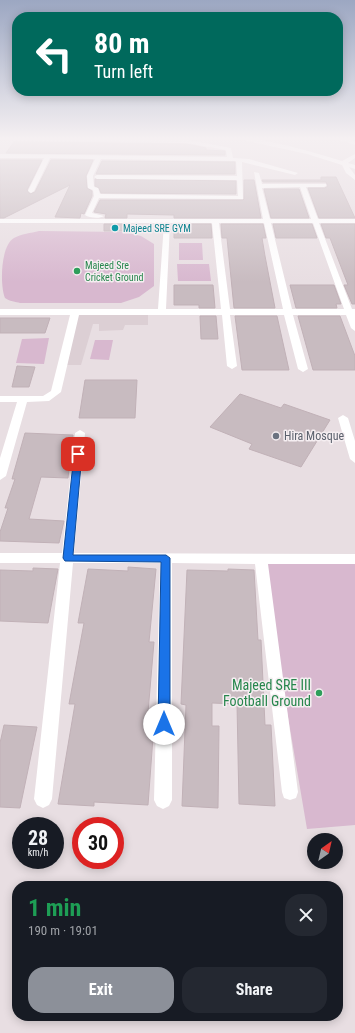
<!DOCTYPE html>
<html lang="en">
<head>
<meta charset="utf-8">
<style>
	body { margin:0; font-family:"Roboto Condensed",sans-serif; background:#242831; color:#f1f3f6; height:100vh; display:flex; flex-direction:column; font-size:15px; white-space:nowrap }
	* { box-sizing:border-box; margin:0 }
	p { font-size:13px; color:#9ea1a6 }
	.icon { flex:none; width:22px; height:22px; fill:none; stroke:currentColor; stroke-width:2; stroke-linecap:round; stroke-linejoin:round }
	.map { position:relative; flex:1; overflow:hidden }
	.sheet { position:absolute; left:12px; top:881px; width:331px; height:140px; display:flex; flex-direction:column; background:#171b24; border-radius:16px; box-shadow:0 2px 10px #0003 }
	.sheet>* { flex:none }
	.guide { position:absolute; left:12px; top:12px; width:331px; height:84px; border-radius:16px; box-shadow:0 2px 10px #0003; background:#00695c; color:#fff; overflow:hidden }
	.needle { width:26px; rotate:34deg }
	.fabs { position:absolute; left:307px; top:833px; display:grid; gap:8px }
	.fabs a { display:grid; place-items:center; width:36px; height:36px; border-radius:50%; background:#171b24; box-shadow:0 2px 10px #0003; font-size:20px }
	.speed { position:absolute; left:12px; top:817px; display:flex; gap:8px; font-size:20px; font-weight:700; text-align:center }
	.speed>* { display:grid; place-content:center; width:52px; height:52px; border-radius:50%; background:#171b24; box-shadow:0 2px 10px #0003; line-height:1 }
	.speed small { font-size:10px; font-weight:400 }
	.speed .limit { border:6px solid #d22; background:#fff; color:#111 }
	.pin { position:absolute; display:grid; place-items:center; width:34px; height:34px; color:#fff; margin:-17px; border-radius:8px; box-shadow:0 2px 6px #0006 }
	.me { position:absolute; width:44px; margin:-22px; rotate:0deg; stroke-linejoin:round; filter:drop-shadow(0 0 3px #0008) }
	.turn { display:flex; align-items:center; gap:14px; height:84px; padding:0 16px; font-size:18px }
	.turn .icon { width:52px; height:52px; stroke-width:2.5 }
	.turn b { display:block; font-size:28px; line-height:34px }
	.round { display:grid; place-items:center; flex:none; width:42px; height:42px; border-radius:16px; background:#242831 }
	.overview { display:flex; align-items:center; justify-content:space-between; height:68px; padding:0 16px }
	h1 { font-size:24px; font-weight:700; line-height:30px; color:#1e9e55 }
	.action { display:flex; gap:8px; margin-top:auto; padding:8px 16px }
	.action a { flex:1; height:46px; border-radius:16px; background:#8c9099; color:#fff; font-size:16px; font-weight:700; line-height:46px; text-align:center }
	.action a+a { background:#242831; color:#f1f3f6 }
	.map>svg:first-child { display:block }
	.built { fill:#dccfd4 }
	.green { fill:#d8b8cf }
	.building { fill:#c8bbc0; stroke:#c1b1b7 }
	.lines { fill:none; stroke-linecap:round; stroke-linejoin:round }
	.minor { fill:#fff; fill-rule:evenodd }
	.route { fill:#1a73e8; stroke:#114b97 }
	.culture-dot { fill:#0f9aa8; stroke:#f5eef1; stroke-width:1.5 }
	.leisure-dot { fill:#2e9e5b; stroke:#f5eef1; stroke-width:1.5 }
	.worship-dot { fill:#6b7280; stroke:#f5eef1; stroke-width:1.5 }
	.labels { text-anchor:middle; stroke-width:3; stroke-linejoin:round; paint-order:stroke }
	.far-culture-label { font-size:10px; fill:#0d838f; stroke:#f5eef1; text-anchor:start }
	.far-leisure-label { font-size:10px; fill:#27864d; stroke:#f5eef1; text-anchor:start }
	.worship-label { font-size:12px; fill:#5b616d; stroke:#f5eef1; text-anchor:start }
	.near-leisure-label { font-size:14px; fill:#27864d; stroke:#f5eef1; text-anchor:end }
</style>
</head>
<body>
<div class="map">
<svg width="355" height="1033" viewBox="0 0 355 1033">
	<rect width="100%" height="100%" fill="#e8dee2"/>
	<!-- built -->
	<path class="built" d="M78,314H148V325H125L123,330L99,331V324H93L81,365H67Z"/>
	<!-- green -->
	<path class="green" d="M39,231L124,232L141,236L154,244V286L139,297L121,303H20C16,302 9,301 5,298C0,287 0,246 14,238C21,234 31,233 39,231Z
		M179,243H202L203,260H179Z
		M177,264H209L211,281H178Z
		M49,338L44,364L16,363L22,339Z
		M95,340H113L109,360L90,359Z
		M261,558L355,560V825L307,829Z"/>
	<!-- building -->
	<path class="building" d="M14,142L187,144L206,148V150L225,151V155L6,153Z
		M0,160H42L27,190L30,194L35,192L51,160H93L86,176L87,188L92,191V196L84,214L81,213L80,218L55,217L70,185L4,218H0Z
		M102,161L235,162V174H96Z
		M321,177H336L355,218H319L308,188H325L328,186L326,182H263L262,180H321Z
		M95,179L236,181V194L101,193L99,188L95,186Z
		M244,180H254L261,218H174V215L127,214V218H105L106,214L94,212L100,200H243L244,199Z
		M264,189H299L309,218H271Z
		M104,224H126L125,231H104Z
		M174,224H211L212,238H174Z
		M221,224H263L266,238H262L265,256L275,308H234L227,238H222Z
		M273,224H312L317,238H276Z
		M321,224H355V304H352L344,285H348L330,238H326Z
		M174,285H213L215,308H199V305H174Z
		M290,285H334L341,304H336L337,308H296Z
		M200,316H216L218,339H201Z
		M235,316H277L289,370H242Z
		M298,316H340L355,356V370H313Z
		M0,318H50L45,333H0Z
		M17,366L35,367L29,387H12Z
		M85,380H137L135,418H79Z
		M240,394L281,408L284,404L330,420L301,467L249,449L252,444L210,427Z
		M25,433L73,435L68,478L41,477L29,519L64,521L59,543L0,541V532L8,508H5L15,479H12Z
		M128,567L156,569L149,642H154L147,724H154L148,805L94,802V806L58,804L75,704H69L84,623H78L88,569L128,571Z
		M33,568L58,569L48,623L0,621V570L33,571Z
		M228,569L254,570L258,640H261L265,725H271L275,806L239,804L237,704L212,703V726H219L218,808L182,806L186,705L181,704L187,570L228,571Z
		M4,725L37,727L20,808L0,807V743Z"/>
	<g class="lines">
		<!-- minor -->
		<path class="minor" d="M7,137L176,140L178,138L231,148L233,158L249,159L298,173L295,175L242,162L243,199L99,198L92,213L104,216C100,219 89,218 85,215L94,196L93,190L88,188L87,176L95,159L50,158L34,191L31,193L28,191L44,158H0V154L227,157L226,150L187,143L5,140ZM101,159L236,161L237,176L97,175L94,177L97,179L237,180L238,196L100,194L98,188L94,187L93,176Z
			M229,137C264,137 309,151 342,161L355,154V158L348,163L355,165V169L349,167L355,175V180L346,173L342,165L307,154Z
			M330,137H340L355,141V145Z
			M254,172L259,173L262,184H326V186L324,187H306L318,219H355V223H319L352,309H355V331L351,328L346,315H293L308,369L303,372L298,369L284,315H230L237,366L232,369L227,366L222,315H79L61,392L49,401L27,402L6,476L0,480V458L17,402H0V396H43L51,391L70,315H0V309H158L164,223H0V219H263ZM300,187L311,219H270L262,188ZM170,223H212L221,309H166ZM219,223H264L283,309H230ZM271,223H313L344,309H292Z
			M343,415L348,418L355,441V463L350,459L338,418Z
			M80,430L85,433L74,553L355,554V564H268L298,792L296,798L290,800L284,798L282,792L255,564L172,563V800L169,806L163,809L157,806L154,800L160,563H73L52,799L49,805L43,808L37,805L34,799L60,563H0V553H62L75,433Z"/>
	</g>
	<!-- sky -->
	<linearGradient id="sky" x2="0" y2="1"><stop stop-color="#9ca7c2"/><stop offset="0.49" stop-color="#f5f0f2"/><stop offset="1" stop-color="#f5f0f2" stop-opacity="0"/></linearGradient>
	<rect width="355" height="282" fill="url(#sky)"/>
	<!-- route -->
	<path class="route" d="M78,451L82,454L73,555H166L170,558V724L168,728L164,730L160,728L158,724L161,562L65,561L63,558L74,454Z"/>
	<!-- markers -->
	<circle class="culture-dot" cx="115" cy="228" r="4"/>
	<g class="leisure-dot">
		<circle cx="77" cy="271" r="4"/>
		<circle cx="319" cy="693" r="4"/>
	</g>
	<circle class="worship-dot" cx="276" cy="436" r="4"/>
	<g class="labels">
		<!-- far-culture labels -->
		<g class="far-culture-label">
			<text x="123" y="232">Majeed SRE GYM</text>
		</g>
		<!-- far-leisure labels -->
		<g class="far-leisure-label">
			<text x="85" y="269">Majeed Sre<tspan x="85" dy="12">Cricket Ground</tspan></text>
		</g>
		<!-- worship labels -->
		<g class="worship-label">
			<text x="284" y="440">Hira Mosque</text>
		</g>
		<!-- near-leisure labels -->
		<g class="near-leisure-label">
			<text x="311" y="690">Majeed SRE III<tspan x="311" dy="16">Football Ground</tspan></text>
		</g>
	</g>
</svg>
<div class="fabs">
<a><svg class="needle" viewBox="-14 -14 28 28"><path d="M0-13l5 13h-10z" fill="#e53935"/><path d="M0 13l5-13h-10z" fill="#9ea1a6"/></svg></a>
</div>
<div class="speed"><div>28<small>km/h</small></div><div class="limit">30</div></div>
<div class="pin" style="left:78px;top:454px;background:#d93025"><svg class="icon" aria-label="arrive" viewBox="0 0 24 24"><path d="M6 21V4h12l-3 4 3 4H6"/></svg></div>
<svg class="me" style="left:164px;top:724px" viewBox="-20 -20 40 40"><circle r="19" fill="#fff"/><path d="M0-13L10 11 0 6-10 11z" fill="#1a73e8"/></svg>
<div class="guide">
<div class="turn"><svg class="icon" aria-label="left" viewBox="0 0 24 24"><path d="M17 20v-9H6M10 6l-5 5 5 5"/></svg><div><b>80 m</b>Turn left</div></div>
</div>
<section class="sheet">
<div class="overview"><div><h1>1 min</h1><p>190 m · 19:01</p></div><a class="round"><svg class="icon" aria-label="close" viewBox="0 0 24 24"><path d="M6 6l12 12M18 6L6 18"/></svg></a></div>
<div class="action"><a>Exit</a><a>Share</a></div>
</section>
</div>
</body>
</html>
